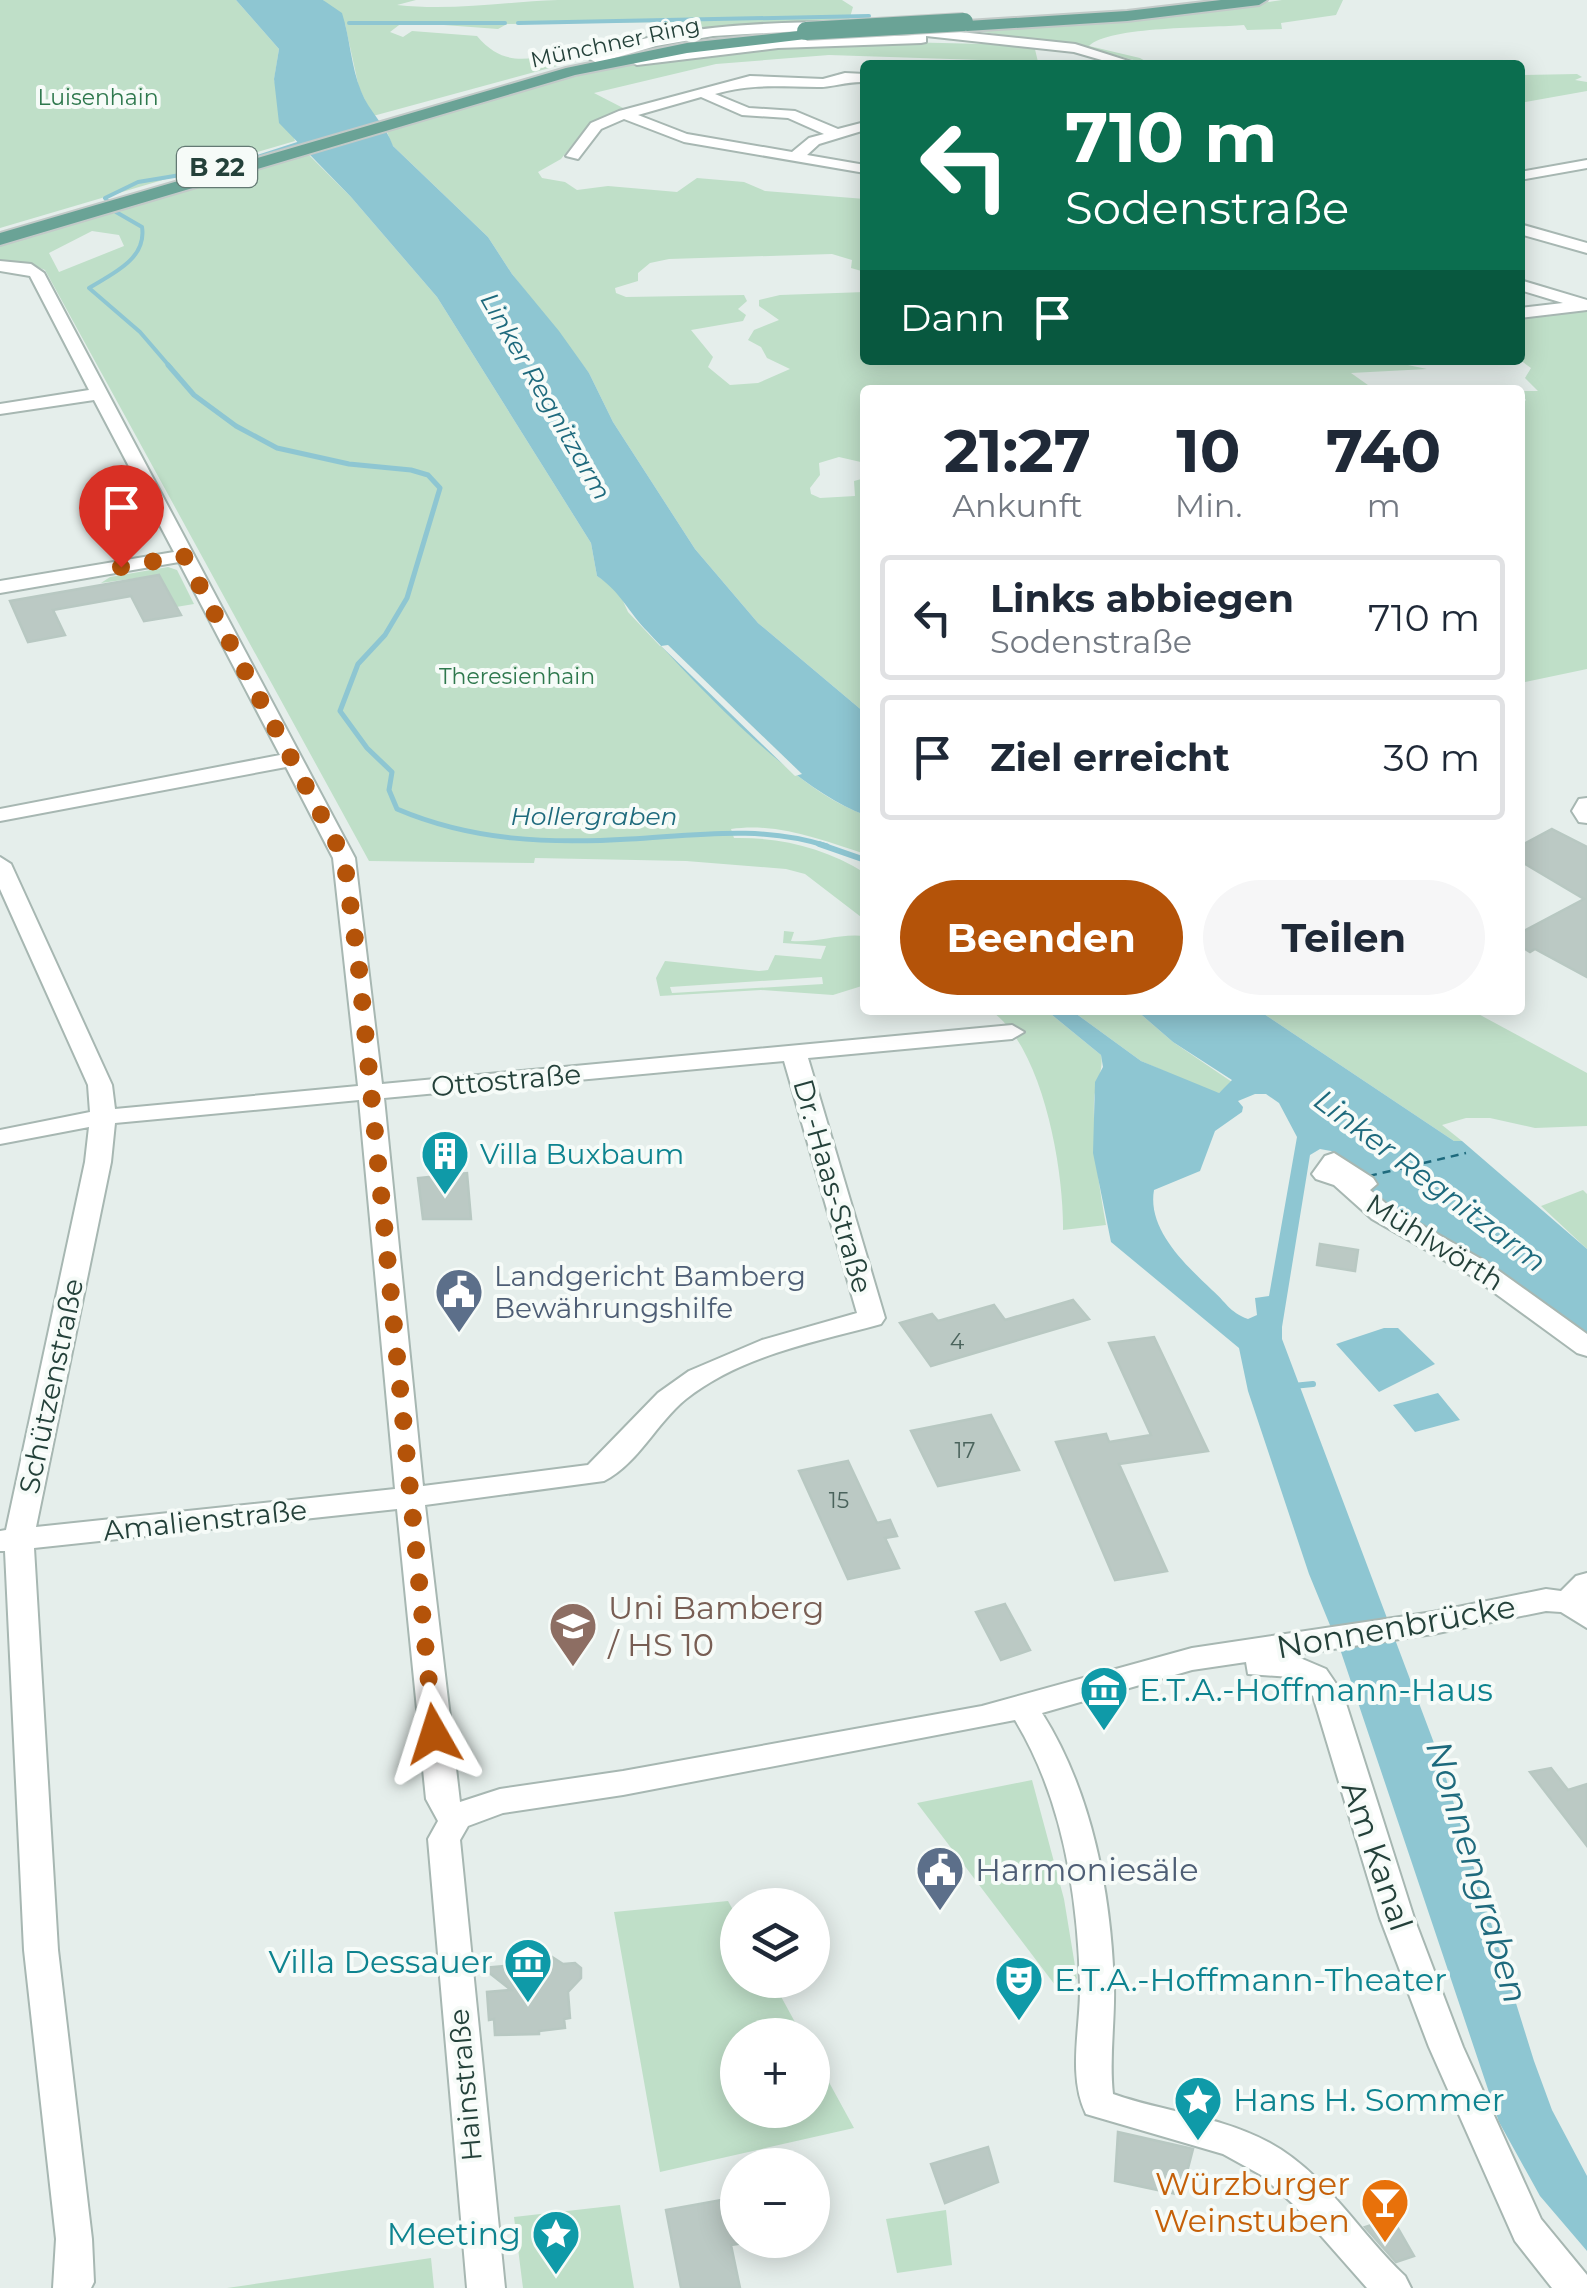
<!DOCTYPE html>
<html lang="de">
<head>
<meta charset="utf-8">
<style>
	body { margin:0; font-family:Montserrat,sans-serif; background:#f6f6f7; color:#1f2937; height:100vh; display:flex; flex-direction:column; font-size:38px; white-space:nowrap }
	* { box-sizing:border-box; margin:0 }
	p { font-size:32px; color:#747a83 }
	.icon { flex:none; width:55px; height:55px; fill:none; stroke:currentColor; stroke-width:2; stroke-linecap:round; stroke-linejoin:round }
	.map { position:relative; flex:1; overflow:hidden }
	.side { position:absolute; left:860px; top:385px; width:665px; height:630px; display:flex; flex-direction:column; background:#fff; border-radius:10px; box-shadow:0 5px 25px #0003 }
	.side>* { flex:none }
	.hud { position:absolute; left:860px; top:60px; width:665px; height:305px; border-radius:10px; box-shadow:0 5px 25px #0003; background:#0b6e4f; color:#fff; overflow:hidden }
	.tools { position:absolute; left:720px; top:1888px; display:grid; gap:20px }
	.tools a { display:grid; place-items:center; width:110px; height:110px; border-radius:50%; background:#fff; box-shadow:0 5px 25px #0003; font-size:50px }
	.pin { position:absolute; display:grid; place-items:center; width:85px; height:85px; color:#fff; margin:-102px -42px; border-radius:50% 50% 50% 0; rotate:-45deg; box-shadow:0 0 10px #0007 }
	.pin .icon { rotate:45deg }
	.me { position:absolute; width:110px; margin:-55px; rotate:354deg; stroke-linejoin:round; filter:drop-shadow(0 0 8px #0008) }
	.turn { display:flex; align-items:center; gap:35px; height:210px; padding:0 40px; font-size:45px }
	.turn .icon { width:130px; height:130px; stroke-width:2.5 }
	.turn b { display:block; font-size:70px; line-height:85px }
	.then { display:flex; align-items:center; height:95px; padding:0 40px; background:#0003; gap:20px; font-size:38px }
	.eta { display:flex; justify-content:space-evenly; align-items:center; height:170px; text-align:center }
	.eta b { font-size:60px; font-weight:700; line-height:70px }
	.cta { display:flex; gap:20px; margin-top:auto; padding:20px 40px }
	.cta a { flex:1; height:115px; border-radius:60px; background:#b45309; color:#fff; font-size:40px; font-weight:700; line-height:115px; text-align:center }
	.cta a+a { background:#f6f6f7; color:#1f2937 }
	ul { padding:0; list-style:none }
	li { display:flex; align-items:center; gap:30px; height:125px; margin:0 20px 15px; padding:0 20px; border:5px solid #e0e1e3; border-radius:10px }
	li div { flex:1 }
	li b { display:block; font-size:38px }
	li em { font-style:normal }
	.map>svg:first-child { display:block }
	.green { fill:#bfdfc8; fill-rule:evenodd }
	.water { fill:#8ec6d2; fill-rule:evenodd }
	.pier { fill:#e5eeeb }
	.lines { fill:none; stroke-linecap:round; stroke-linejoin:round }
	.stream-far2 { stroke:#8ec6d2; stroke-width:4 }
	.stream-far1 { stroke:#8ec6d2; stroke-width:5 }
	.stream { stroke:#8ec6d2; stroke-width:6 }
	.ferry { stroke:#1e6a7d; stroke-width:2.5; stroke-dasharray:8 6; stroke-linecap:butt }
	.building { fill:#bbc9c4; stroke:#b8c8c2; stroke-width:2.5 }
	.minor-casing { stroke:#a7b7b2; stroke-width:4 }
	.major-casing { stroke:#c2cac8; stroke-width:4 }
	.minor { fill:#fff; fill-rule:evenodd }
	.major { fill:#6aa396; fill-rule:evenodd }
	.major-bridge-casing { stroke:#c2cac8; stroke-width:20; stroke-linecap:butt }
	.major-bridge { stroke:#6aa396; stroke-width:18 }
	.route { stroke:#b45309; stroke-width:18; stroke-dasharray:0 32.4 }
	.labels { text-anchor:middle; stroke-width:8; stroke-linejoin:round; paint-order:stroke }
	.far-street-label { font-size:22px; fill:#24413a; stroke:#f6fbf8 }
	.far-park-label { font-size:22px; fill:#2e784d; stroke:#f6fbf8 }
	.number-label { font-size:22px; fill:#4a635c }
	.shield { fill:#f6fbf8; stroke:#637973; stroke-width:2.5 }
	.shield-label { font-size:25px; font-weight:bold; fill:#24413a }
	.far-water-label { font-size:25px; font-style:italic; fill:#1e6a7d; stroke:#f6fbf8 }
	.street-label { font-size:28px; fill:#24413a; stroke:#f6fbf8 }
	.culture-label { font-size:28px; fill:#0d838f; stroke:#f6fbf8; text-anchor:start }
	.service-label { font-size:28px; fill:#4e5e75; stroke:#f6fbf8; text-anchor:start }
	.water-label { font-size:30px; font-style:italic; fill:#1e6a7d; stroke:#f6fbf8 }
	.near-education-label { font-size:32px; fill:#785e54; stroke:#f6fbf8; text-anchor:start }
	.near-street-label { font-size:32px; fill:#24413a; stroke:#f6fbf8 }
	.near-culture-label { font-size:32px; fill:#0d838f; stroke:#f6fbf8; text-anchor:start }
	.near-service-label { font-size:32px; fill:#4e5e75; stroke:#f6fbf8; text-anchor:start }
	.near-food-label { font-size:32px; fill:#c56008; stroke:#f6fbf8; text-anchor:end }
	.near-water-label { font-size:35px; font-style:italic; fill:#1e6a7d; stroke:#f6fbf8 }
</style>
</head>
<body>
<div class="map">
<svg width="1587" height="2288" viewBox="0 0 1587 2288">
	<rect width="100%" height="100%" fill="#e5eeeb"/>
	<!-- green -->
	<path class="green" d="M0,0H236L279,49L274,80L295,141L0,228Z
		M323,0H416L397,5C452,11 503,2 558,0C652,0 748,0 842,0L853,7L848,24L666,42L665,22L507,24L498,29L403,22L390,32L403,37L412,31L477,36C515,81 549,43 594,56L373,116L359,88L345,24Z
		M1282,0H1343L1336,15L1281,23L1282,29L1247,30L1244,25C1212,28 1108,26 1089,46L1140,58L1152,65L1100,51L977,31L1180,15Z
		M856,41L1034,45L1038,62L829,55L716,64L594,93L627,110L588,125L561,159L538,172L542,178L565,182L577,190L608,186L677,192L697,178L744,182L765,191L865,199V272L851,268L852,260L832,254L669,259L650,263L638,273V281L615,288L616,293L626,297L744,295L747,301L738,309L746,315L743,321L691,330L713,357L708,367L730,385L758,383L790,369L767,358L761,347L748,340L754,330L779,320L759,306V300L780,295L865,292V360H1320L1330,365L1403,364L1427,369L1351,373L1375,390H865V463L839,457L819,463L820,475L810,488L811,494L820,498L855,496L854,481L865,478V713L758,623L695,549L613,422L589,373L512,274L488,237L392,145L386,129C468,106 549,80 633,64C706,50 781,47 856,41Z
		M1577,74L1582,77L1575,80L1587,82V91L1520,103V75Z
		M305,151L351,197L437,297L591,543L597,576L618,590L628,612L660,646L668,645C725,703 788,787 865,815V854C823,840 776,822 731,829L734,838C780,837 826,848 865,873V920L805,874L786,869L686,861L535,858L534,863L369,861L45,270L27,263H0V243ZM92,231L119,235L124,246L59,272L49,253Z
		M1587,309V669L1520,683V405L1526,400L1520,391H1538L1525,378L1531,368L1520,360V315Z
		M168,567L177,570L194,604L176,607L159,575L101,583L110,577Z
		M784,931L794,932L791,941C818,943 839,933 865,936V985L833,995L761,990L660,996L656,978L665,961L759,971L768,970L775,955L821,959L826,946L783,943ZM822,977L823,984L672,993L670,987Z
		M990,1010H1046L1101,1055C1104,1071 1095,1084 1094,1100C1093,1144 1098,1182 1106,1225L1063,1230C1064,1170 1043,1046 990,1010Z
		M1071,1010H1136L1173,1042L1232,1082L1219,1093L1212,1092L1141,1061Z
		M1258,1010H1471L1587,1073V1126L1535,1128L1490,1118H1466L1442,1125L1462,1141H1454Z
		M1583,1190L1587,1194V1249L1541,1206Z
		M1032,1780L1064,1899L1077,1978L1071,1987L1055,1985L917,1803Z
		M728,1901L737,1917L738,1980H772L802,2035H738V2110H812L813,2053L854,2128L660,2172L614,1912Z
		M620,2205L634,2288H523L514,2217Z
		M946,2210L952,2265L897,2273L886,2219Z
		M431,2258L434,2288H227L248,2285Z"/>
	<!-- water -->
	<path class="water" d="M236,0H323L342,13C350,38 351,67 361,91C369,112 386,125 393,146L488,237L512,274L559,331L589,373L613,422L695,549L758,623L865,713V815C793,789 701,689 648,632C628,612 621,592 597,576L591,543L437,297L351,197L279,123L274,79L279,49Z
		M1046,1010H1071L1141,1061L1219,1093L1232,1080L1173,1042L1136,1010H1258L1454,1141H1462L1587,1249V1338L1391,1212L1360,1185L1362,1178L1331,1151L1320,1149L1310,1155L1282,1327V1339L1440,1759L1534,2061L1552,2110L1587,2176V2251L1540,2196L1499,2122L1341,1652L1309,1574L1248,1391L1239,1348L1111,1242L1093,1153L1095,1082L1103,1067L1101,1055ZM1255,1094H1266L1279,1103L1297,1137L1269,1296L1255,1298L1257,1315L1248,1319C1229,1312 1226,1302 1212,1290C1186,1265 1147,1230 1154,1190L1200,1171L1215,1131L1242,1112L1243,1107L1238,1101Z
		M1384,1328H1398L1435,1364L1379,1392L1336,1344Z
		M1438,1393L1460,1420L1415,1432L1393,1405Z"/>
	<!-- pier -->
	<path class="pier" d="M668,645L802,774L795,776L661,646Z"/>
	<g class="lines">
		<!-- stream-far2 -->
		<path class="stream-far2" d="M349,23H505
			M518,23L869,16
			M171,368L140,332L89,288C112,274 147,259 142,227L116,212L105,198L138,182L223,168L304,142"/>
		<!-- stream-far1 -->
		<path class="stream-far1" d="M168,365L194,395L236,426L277,448L349,464L411,470L428,475L440,488L407,598L385,635L358,664L340,711L367,748L392,772L389,790L397,809C472,841 549,844 630,839C697,835 762,825 827,846"/>
		<!-- stream -->
		<path class="stream" d="M819,844L865,860
			M1293,1386L1313,1384"/>
		<!-- ferry -->
		<path class="ferry" d="M1369,1176L1466,1153"/>
	</g>
	<!-- building -->
	<path class="building" d="M159,575L181,615L144,621L131,596L53,610L65,635L28,642L10,601Z
		M1552,829L1587,847V977L1535,949L1530,952L1520,946V933L1584,899L1520,861V846Z
		M467,1173L471,1219H423L418,1178Z
		M1320,1244L1358,1250L1355,1271L1317,1265Z
		M1073,1300L1089,1319L931,1366L900,1323L932,1314L938,1321L994,1305L1005,1320Z
		M1154,1337L1208,1451L1119,1464L1167,1571L1115,1580L1056,1442L1106,1434L1109,1442L1151,1435L1109,1343Z
		M991,1415L1019,1470L938,1486L911,1431Z
		M848,1461L877,1523L890,1520L897,1536L885,1538L899,1568L848,1579L799,1471Z
		M1005,1604L1030,1650L1001,1660L976,1612Z
		M1551,1768L1568,1790L1587,1784V1846L1530,1772Z
		M546,1953L563,1964L575,1963L581,1968V1978L568,1992L570,2018L564,2019L565,2028L539,2031V2034L495,2035L494,2019L489,2020L487,1992L511,1990L483,1968L525,1964L535,1954Z
		M1118,2132L1193,2149L1181,2195L1115,2181Z
		M988,2147L998,2182L945,2203L931,2164Z
		M738,2197V2244L731,2245L740,2288H681L666,2210Z
		M1392,2218L1414,2256L1396,2262L1365,2227Z"/>
	<g class="lines">
		<!-- minor casing -->
		<g class="minor-casing">
			<path id="minor" d="M832,22L837,23V29L713,36L656,46L597,63L590,59C638,27 773,22 832,22Z
				M902,26L1075,44L1141,65H1119L1074,52L926,36V42L921,43L778,48L637,65L630,61L637,57L778,40L915,35L897,33V27Z
				M845,73L865,74V82C848,81 834,87 818,87C779,87 753,83 715,94L749,108L795,111L838,129L865,122V130L819,144L807,155L865,165V173L684,142L624,119L601,129L578,159L566,156L591,123L619,111L750,76L823,79ZM701,97L742,115L788,118L824,134L809,138L792,152L687,134L638,115Z
				M1587,160V168L1520,180V172Z
				M1520,224L1587,243V253L1520,234Z
				M0,261L31,264L44,273L355,858L382,1084L1012,1025L1024,1032L1012,1039L808,1058L885,1318L881,1324C816,1342 741,1355 686,1399C657,1422 638,1464 604,1481L425,1505L460,1802L500,1789L623,1771L982,1706L1192,1648L1433,1612L1546,1589L1561,1591L1576,1576L1587,1573V1628L1561,1612L1546,1611L1433,1634L1293,1655L1326,1669L1343,1694L1414,1918L1463,2047L1541,2219L1587,2275V2288H1552L1515,2241L1429,2047L1380,1918L1313,1696L1291,1677L1248,1674L1246,1662L1192,1670L1042,1713C1092,1792 1111,1893 1114,1986C1115,2022 1109,2058 1113,2094C1164,2112 1220,2116 1268,2142C1325,2172 1359,2233 1405,2276L1411,2288H1367L1293,2204L1261,2175L1223,2154L1086,2114C1067,2075 1081,2026 1080,1985C1078,1896 1062,1797 1015,1720L623,1795L503,1813L468,1826L460,1840L505,2288H467L428,1839L438,1821L426,1799L397,1509L34,1548L58,1950L92,2239L94,2282L91,2288H53L56,2239L24,1950L5,1551H0V1531L6,1530L85,1162L89,1127L0,1144V1130L90,1112L88,1085L0,889V857L11,864L112,1085L115,1109L358,1086L333,858L286,767L0,821V809L280,755L179,562L0,593V581L174,552L94,400L0,414V404L89,390L30,276L0,271ZM784,1061L857,1313L762,1340L689,1371L658,1393L588,1465L423,1486L384,1098ZM359,1100L395,1489L36,1527L111,1162L115,1123Z
				M1520,280L1587,300V310L1520,318V308L1563,303L1520,290Z
				M1587,798V823L1579,822L1572,811L1579,799Z
				M1334,1153L1373,1178L1377,1184L1370,1190L1390,1207L1488,1263L1587,1334V1356L1577,1353L1470,1275L1372,1219L1334,1185L1316,1179L1312,1174L1325,1156Z"/>
		</g>
		<!-- major casing -->
		<g class="major-casing">
			<path id="major" d="M1221,0H1267L1259,5L1127,21L967,31L959,26L967,21L1127,11Z
				M808,30L816,35L814,38L687,53L575,75L0,245V233L566,68L687,43Z"/>
		</g>
		<!-- minor -->
		<use href="#minor" class="minor"/>
		<!-- major -->
		<use href="#major" class="major"/>
		<!-- major-bridge casing -->
		<g class="major-bridge-casing">
			<path id="major-bridge" d="M806,31L964,22"/>
		</g>
		<!-- major-bridge -->
		<use href="#major-bridge" class="major-bridge"/>
	</g>
	<g class="lines">
		<!-- route -->
		<path class="route" d="M121,567L184,556L344,858L359,969L434,1734"/>
	</g>
	<!-- icons -->
	<defs>
		<g id="building-pin" transform="scale(2.5)"><path d="M0 17L-7.5 6A9.5 9.5 0 1 1 7.5 6Z" fill="#0f9aa8" stroke="#f6fbf8"/><path d="M-4-6H4V6H1V3H-1V6H-4ZM-2.5-4.3h1.7v1.8h-1.7ZM.8-4.3h1.7v1.8H.8ZM-2.5-1h1.7V.8h-1.7ZM.8-1h1.7V.8H.8Z" fill="#fff"/></g>
		<g id="civic-pin" transform="scale(2.5)"><path d="M0 17L-7.5 6A9.5 9.5 0 1 1 7.5 6Z" fill="#5c6f8a" stroke="#f6fbf8"/><path d="M-.6-6.5H3V-4.5H.6V-3L4-1V1h2V6H-6V1h2V-1L-.6-3ZM-1.2 2.5V6h2.4V2.5Z" fill="#fff"/></g>
		<g id="university-pin" transform="scale(2.5)"><path d="M0 17L-7.5 6A9.5 9.5 0 1 1 7.5 6Z" fill="#8d6e63" stroke="#f6fbf8"/><path d="M0-5L7-2L0 1L-7-2ZM-4 1L0 2.5L4 1V4Q0 6-4 4Z" fill="#fff"/></g>
		<g id="museum-pin" transform="scale(2.5)"><path d="M0 17L-7.5 6A9.5 9.5 0 1 1 7.5 6Z" fill="#0f9aa8" stroke="#f6fbf8"/><path d="M0-6L6-3V-2H-6V-3ZM-5-1h2V3h-2ZM-1-1h2V3h-2ZM3-1h2V3H3ZM-6 4H6V6H-6Z" fill="#fff"/></g>
		<g id="theatre-pin" transform="scale(2.5)"><path d="M0 17L-7.5 6A9.5 9.5 0 1 1 7.5 6Z" fill="#0f9aa8" stroke="#f6fbf8"/><path d="M-5-5.5Q0-4 5-5.5V0Q5 5 0 6Q-5 5-5 0ZM-3.3-2.5H-1v1.5H-3.3ZM1-2.5H3.3v1.5H1ZM-2.8 1Q0 5.5 2.8 1Z" fill="#fff"/></g>
		<g id="sight-pin" transform="scale(2.5)"><path d="M0 17L-7.5 6A9.5 9.5 0 1 1 7.5 6Z" fill="#0f9aa8" stroke="#f6fbf8"/><path d="M0-6L1.8-2.2L6-1.7L2.9 1.2L3.7 5.4L0 3.3L-3.7 5.4L-2.9 1.2L-6-1.7L-1.8-2.2Z" fill="#fff"/></g>
		<g id="bar-pin" transform="scale(2.5)"><path d="M0 17L-7.5 6A9.5 9.5 0 1 1 7.5 6Z" fill="#e8710a" stroke="#f6fbf8"/><path d="M-6-5H6L.8 .8V4.5H3.5V6h-7V4.5H-.8V.8Z" fill="#fff"/></g>
	</defs>
	<g fill-rule="evenodd">
		<use href="#building-pin" x="445" y="1154"/>
		<use href="#civic-pin" x="459" y="1292"/>
		<use href="#university-pin" x="573" y="1626"/>
		<use href="#museum-pin" x="1104" y="1690"/>
		<use href="#civic-pin" x="940" y="1870"/>
		<use href="#museum-pin" x="528" y="1962"/>
		<use href="#theatre-pin" x="1019" y="1980"/>
		<use href="#sight-pin" x="1198" y="2100"/>
		<use href="#bar-pin" x="1385" y="2202"/>
		<use href="#sight-pin" x="556" y="2234"/>
	</g>
	<g class="labels">
		<!-- far-street labels -->
		<g class="far-street-label">
			<text transform="translate(615 42) rotate(-12)" y="8">Münchner Ring</text>
		</g>
		<!-- far-park labels -->
		<g class="far-park-label">
			<text x="98" y="105">Luisenhain</text>
			<text x="517" y="684">Theresienhain</text>
		</g>
		<!-- number labels -->
		<g class="number-label">
			<text x="957" y="1349">4</text>
			<text x="965" y="1458">17</text>
			<text x="839" y="1508">15</text>
		</g>
		<!-- shield labels -->
		<rect class="shield" x="177" y="147" width="80" height="40" rx="8"/>
		<g class="shield-label">
			<text x="217" y="176">B 22</text>
		</g>
		<!-- far-water labels -->
		<g class="far-water-label">
			<text transform="translate(546 396) rotate(60)" y="9">Linker Regnitzarm</text>
			<text x="594" y="825">Hollergraben</text>
		</g>
		<!-- street labels -->
		<g class="street-label">
			<text transform="translate(506 1080) rotate(-5)" y="10">Ottostraße</text>
			<text transform="translate(833 1186) rotate(74)" y="10">Dr.-Haas-Straße</text>
			<text transform="translate(1435 1242) rotate(32)" y="10">Mühlwörth</text>
			<text transform="translate(51 1386) rotate(-78)" y="10">Schützenstraße</text>
			<text transform="translate(205 1520) rotate(-6)" y="10">Amalienstraße</text>
			<text transform="translate(465 2085) rotate(-95)" y="10">Hainstraße</text>
		</g>
		<!-- culture labels -->
		<g class="culture-label">
			<text x="480" y="1164">Villa Buxbaum</text>
		</g>
		<!-- service labels -->
		<g class="service-label">
			<text x="494" y="1286">Landgericht Bamberg<tspan x="494" dy="32">Bewährungshilfe</tspan></text>
		</g>
		<!-- water labels -->
		<g class="water-label">
			<text transform="translate(1430 1181) rotate(37)" y="10">Linker Regnitzarm</text>
		</g>
		<!-- near-education labels -->
		<g class="near-education-label">
			<text x="608" y="1619">Uni Bamberg<tspan x="608" dy="37">/ HS 10</tspan></text>
		</g>
		<!-- near-street labels -->
		<g class="near-street-label">
			<text transform="translate(1396 1627) rotate(-10)" y="11">Nonnenbrücke</text>
			<text transform="translate(1377 1856) rotate(71)" y="11">Am Kanal</text>
		</g>
		<!-- near-culture labels -->
		<g class="near-culture-label">
			<text x="1139" y="1701">E.T.A.-Hoffmann-Haus</text>
			<text x="493" y="1973" text-anchor="end">Villa Dessauer</text>
			<text x="1054" y="1991">E.T.A.-Hoffmann-Theater</text>
			<text x="1233" y="2111">Hans H. Sommer</text>
			<text x="521" y="2245" text-anchor="end">Meeting</text>
		</g>
		<!-- near-service labels -->
		<g class="near-service-label">
			<text x="975" y="1881">Harmoniesäle</text>
		</g>
		<!-- near-food labels -->
		<g class="near-food-label">
			<text x="1350" y="2195">Würzburger<tspan x="1350" dy="37">Weinstuben</tspan></text>
		</g>
		<!-- near-water labels -->
		<g class="near-water-label">
			<text transform="translate(1477 1872) rotate(73)" y="12">Nonnengraben</text>
		</g>
	</g>
</svg>
<div class="tools">
<a><svg class="icon" aria-label="layers" viewBox="0 0 24 24"><path d="M12 4l9 5-9 5-9-5zM3 14l9 5 9-5"/></svg></a>
<a>+</a>
<a>−</a>
</div>
<div class="pin" style="left:121px;top:567px;background:#d93025"><svg class="icon" aria-label="arrive" viewBox="0 0 24 24"><path d="M6 21V4h12l-3 4 3 4H6"/></svg></div>
<svg class="me" style="left:434px;top:1734px" viewBox="-20 -20 40 40"><path d="M0-17L14 15 0 8-14 15z" fill="#b45309" stroke="#fff" stroke-width="4"/></svg>
<div class="hud">
<div class="turn"><svg class="icon" aria-label="left" viewBox="0 0 24 24"><path d="M17 20v-9H6M10 6l-5 5 5 5"/></svg><div><b>710 m</b>Sodenstraße</div></div>
<div class="then">Dann<svg class="icon" aria-label="arrive" viewBox="0 0 24 24"><path d="M6 21V4h12l-3 4 3 4H6"/></svg></div>
</div>
<section class="side">
<div class="eta">
<div><b>21:27</b><p>Ankunft</p></div>
<div><b>10</b><p>Min.</p></div>
<div><b>740</b><p>m</p></div>
</div>
<ul>
<li><svg class="icon" aria-label="left" viewBox="0 0 24 24"><path d="M17 20v-9H6M10 6l-5 5 5 5"/></svg><div><b>Links abbiegen</b><p>Sodenstraße</p></div><em>710 m</em></li>
<li><svg class="icon" aria-label="arrive" viewBox="0 0 24 24"><path d="M6 21V4h12l-3 4 3 4H6"/></svg><div><b>Ziel erreicht</b></div><em>30 m</em></li>
</ul>
<div class="cta"><a>Beenden</a><a>Teilen</a></div>
</section>
</div>
</body>
</html>
